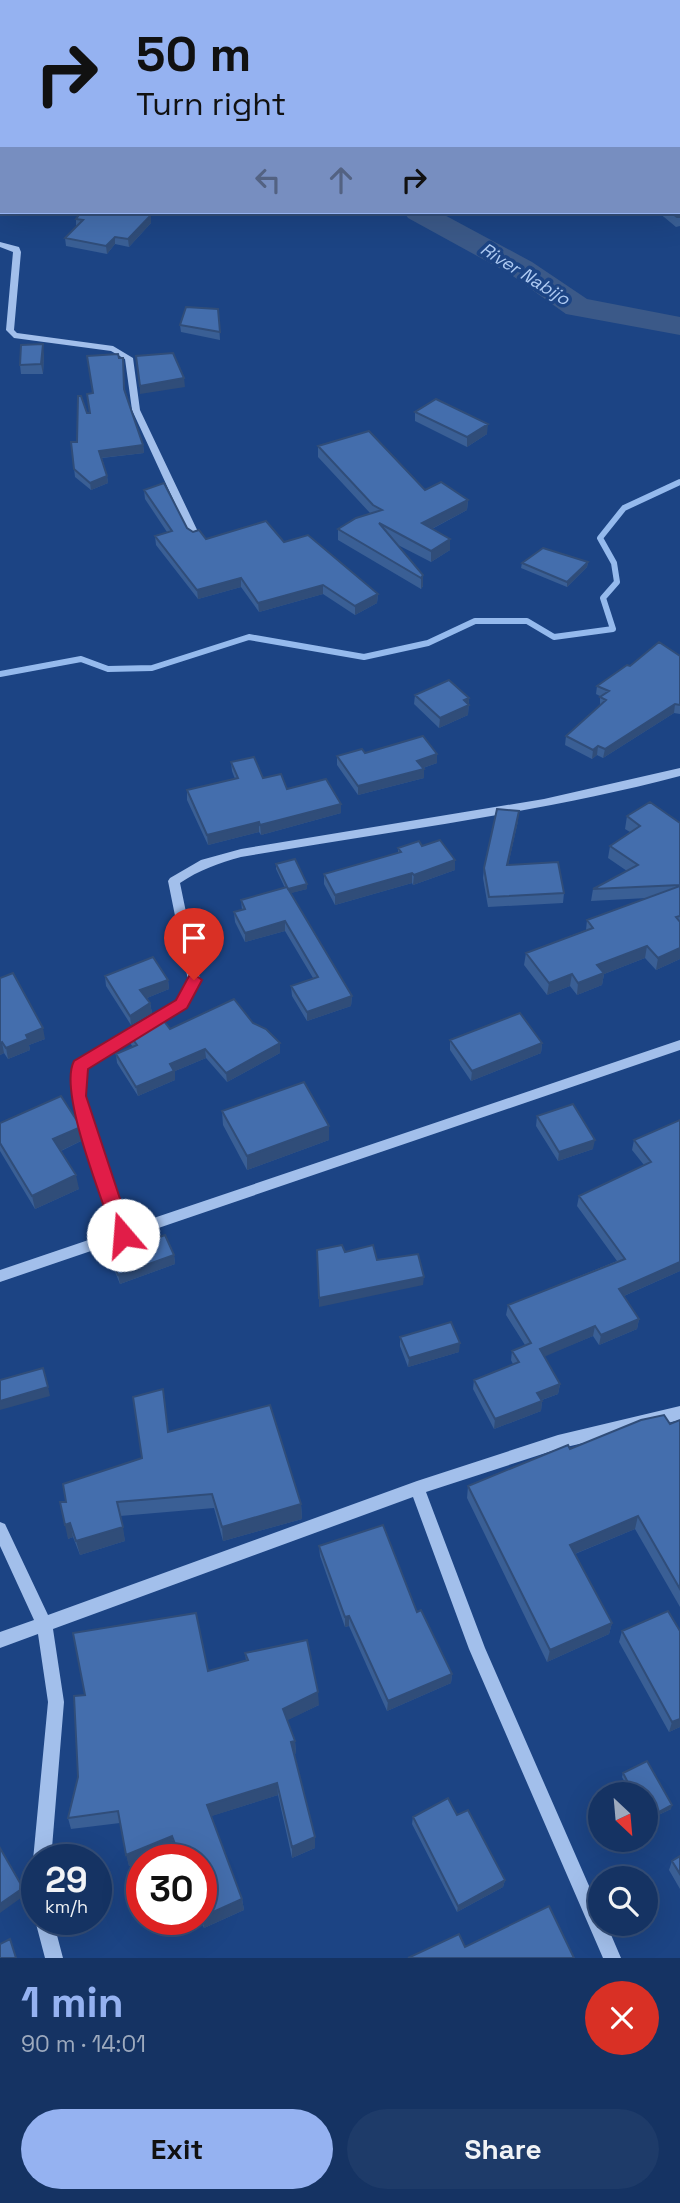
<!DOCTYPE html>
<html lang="en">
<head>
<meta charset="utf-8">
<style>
	body { margin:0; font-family:"Space Grotesk",sans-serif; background:#1e3b69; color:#f1f3f6; height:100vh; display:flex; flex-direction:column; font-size:26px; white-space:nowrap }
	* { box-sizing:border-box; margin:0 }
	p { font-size:23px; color:#9daabe }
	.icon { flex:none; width:38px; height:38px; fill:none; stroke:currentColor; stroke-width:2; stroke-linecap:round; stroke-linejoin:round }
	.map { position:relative; height:1958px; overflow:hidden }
	.sheet { display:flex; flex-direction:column; background:#153363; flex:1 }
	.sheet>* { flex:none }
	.hud { position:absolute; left:0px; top:0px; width:681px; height:214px; box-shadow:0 7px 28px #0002,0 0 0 2px #344e78; background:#95b2f1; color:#111; overflow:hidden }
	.needle { width:46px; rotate:154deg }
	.controls { position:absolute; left:588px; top:1782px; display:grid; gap:14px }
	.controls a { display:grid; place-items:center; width:70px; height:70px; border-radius:50%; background:#153363; box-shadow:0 7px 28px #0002,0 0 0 2px #344e78; font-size:35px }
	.speed { position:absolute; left:21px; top:1844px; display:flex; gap:14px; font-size:35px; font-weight:700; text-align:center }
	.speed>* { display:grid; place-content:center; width:91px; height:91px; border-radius:50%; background:#153363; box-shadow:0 7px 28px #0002,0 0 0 2px #344e78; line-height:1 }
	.speed small { font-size:18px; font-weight:400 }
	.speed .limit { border:10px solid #d22; background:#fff; color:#111 }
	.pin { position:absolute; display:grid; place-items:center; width:60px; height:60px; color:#fff; margin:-72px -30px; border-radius:50% 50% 50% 0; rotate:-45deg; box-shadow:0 0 7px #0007 }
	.pin .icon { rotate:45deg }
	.me { position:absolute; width:77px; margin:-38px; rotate:342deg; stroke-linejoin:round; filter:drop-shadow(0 0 5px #0008) }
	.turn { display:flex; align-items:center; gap:24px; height:147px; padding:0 21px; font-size:32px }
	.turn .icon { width:91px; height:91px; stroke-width:2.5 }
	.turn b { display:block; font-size:49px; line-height:60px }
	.lanes { display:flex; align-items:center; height:66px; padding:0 21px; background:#0003; justify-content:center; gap:35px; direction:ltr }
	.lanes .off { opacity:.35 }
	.round { display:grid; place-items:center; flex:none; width:74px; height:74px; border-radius:37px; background:#1e3b69 }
	.headline { display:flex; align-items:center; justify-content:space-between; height:119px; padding:0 21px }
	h1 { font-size:42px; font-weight:800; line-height:52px; color:#95b2f1 }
	.cta { display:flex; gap:14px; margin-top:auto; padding:14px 21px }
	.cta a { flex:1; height:80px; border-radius:42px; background:#95b2f1; color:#111; font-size:28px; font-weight:800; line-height:80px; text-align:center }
	.cta a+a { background:#1e3b69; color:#f1f3f6 }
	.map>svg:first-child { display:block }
	.green { fill:#2f5da2 }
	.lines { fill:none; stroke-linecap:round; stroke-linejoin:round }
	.stream { stroke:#95baed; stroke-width:6 }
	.river { fill:#3b5988; fill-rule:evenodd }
	.minor { fill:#a2bfeb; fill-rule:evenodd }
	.wall { fill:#3a5f95 }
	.shaded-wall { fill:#304d79 }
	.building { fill:#446ead; stroke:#304d79; stroke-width:2 }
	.route { fill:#e11d48; stroke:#92132f; stroke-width:2 }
	.labels { text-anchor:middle; stroke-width:7; stroke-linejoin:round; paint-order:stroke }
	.far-water-label { font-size:18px; font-style:italic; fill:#aecaf2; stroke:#1c4484 }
</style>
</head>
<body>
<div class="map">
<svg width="680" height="1958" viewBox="0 0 680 1958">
	<rect width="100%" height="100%" fill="#1c4484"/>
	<!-- green -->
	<path class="green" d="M0,0H540L545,2H2L0,132Z"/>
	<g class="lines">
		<!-- stream -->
		<path class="stream" d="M0,674L81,659L108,669L152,668L249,637L364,657L428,643L475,621H527L554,637L613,629L603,598L617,582L614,563L600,538L624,508L680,482"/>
		<!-- river -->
		<path class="river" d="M0,131H2V147H0Z
			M404,212H439L532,262L587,299L680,317V335L566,314L510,274L408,218Z"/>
		<!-- minor -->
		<path class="minor" d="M0,242L19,247L21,252L14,330L17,333L113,346L133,358L140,410L200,536L198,538L195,539L190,536L132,410L125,359L111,351L14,338L6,330L13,252L0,247Z
			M680,768V776C536,814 388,831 241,857C219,863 199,870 180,883L200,980L188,1004L186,1007L85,1067L84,1096L127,1227L680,1040V1050L0,1282V1270L115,1231L72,1096L73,1065L74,1062L177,1001L188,980L168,881L170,878L201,860L241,849L544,799Z
			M680,1406V1420L558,1449L426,1492L485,1648L600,1911V1923H606L621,1958H603L469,1649L413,1497L53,1629L64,1702L51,1860H37L36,1866L33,1860L48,1702L38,1634L0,1648V1632L34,1620L0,1546V1522L5,1524L48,1615L417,1481L558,1435Z
			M37,1916V1920H53L63,1958H45L35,1920Z"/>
	</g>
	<!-- wall -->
	<path class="wall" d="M612,0H680V34H679V2H615Z
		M680,195V226L676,227L658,212H679Z
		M118,213L151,215V223L129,247L115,244L107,254L66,246L65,238L76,227V219Z
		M218,309L220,340L181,332L180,325Z
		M44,354L43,374H21L20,365Z
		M125,390L143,445L144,453L102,458L107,476L108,483L91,490L75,477L71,442H77L87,413H90L93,393Z
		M415,412L487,434L467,447L415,421Z
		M318,446L425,490L468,500L467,510L432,529L450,539V550L431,562L396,544L423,575V586L421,589L338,540V529L370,513L318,457Z
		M144,490L187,528L206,539L284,542L378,594L377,603L355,615L323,594L259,612L241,587L198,599L156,545L155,536L167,532L145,499Z
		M588,562L587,567L567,587L521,568L522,563Z
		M680,656V714L674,713L603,758L597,755L592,759L565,745L566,736L600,706V696L596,694L597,686L630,666Z
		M415,695L469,698L468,715L439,728L414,704Z
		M365,753L437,763L423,768L424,769V778L358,795L337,765V756Z
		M231,762L263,778L341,813L261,835L259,832L208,845L187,800V790L235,779L232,771Z
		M627,816L680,823V959L656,970L645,958L604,974L602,985L577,995L570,986L547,995L524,965L526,953L586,930L587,920L647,898L591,901L593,889L627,871L608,858L610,846L630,832L625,829Z
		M518,821L508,865L564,893L563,903L488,907L483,878L484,868Z
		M422,846L455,870L413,885L412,883L335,905L324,884V874L398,853V848Z
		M276,864L307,889L290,893L352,996L351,1006L307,1021L292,996L291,986L313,978L285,931L245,942L235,922L234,912L242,910L241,900L285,888L276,869Z
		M105,976L168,980L169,989L147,998L150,1003L152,1013L131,1025L106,986Z
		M0,978L45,1039L29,1045L30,1050L8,1059L4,1053L0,1055Z
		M253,1023L280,1053L227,1082L206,1058L175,1071V1080L138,1096L117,1063L116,1054L133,1047L130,1043L129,1034L170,1029Z
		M450,1040L542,1043L541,1053L471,1081L450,1050Z
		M222,1111L329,1140L247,1170L223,1125Z
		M537,1116L593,1149L558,1161L536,1126Z
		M680,1120V1271L624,1296L639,1319L637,1329L599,1345L593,1336L544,1356L560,1384L558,1394L542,1400L541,1411L494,1429L473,1389L474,1380L513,1364L511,1360L512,1351L525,1345L506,1315L508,1305L617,1261L577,1206L579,1196L644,1165L632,1150L634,1140Z
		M0,1123L83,1140L61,1151L79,1189L35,1209L0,1151Z
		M110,1255H174L175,1264L120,1284L112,1264Z
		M400,1337L459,1352L408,1367L400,1346Z
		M680,1420V1607L635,1529L575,1554L612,1623L609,1634L547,1662L467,1498L468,1486L570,1449L670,1424Z
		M169,1432L301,1504L302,1519L223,1541L214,1508L120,1516L125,1541L80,1555L73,1537L68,1539L66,1502L142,1458Z
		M319,1546L452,1674L451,1683L387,1711L349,1626L345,1627L320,1556Z
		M622,1631H680V1727L669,1732L619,1642Z
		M245,1653L319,1705L287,1720L295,1741L296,1753L294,1754L315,1837V1848L292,1858L278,1795L211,1816L242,1899L244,1910L204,1928L200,1920L201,1860H179L174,1847L129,1866L120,1823L71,1829L68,1818L78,1777L85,1695L208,1671L246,1660Z
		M623,1773L671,1809L646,1821V1794H631L622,1777Z
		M457,1815L505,1880L503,1887L457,1912L412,1824L413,1817Z
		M680,1856V1889L669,1870L672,1861Z"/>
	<!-- shaded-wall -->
	<path class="shaded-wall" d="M625,0H641V2H625Z
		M151,215V223L129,247L128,239Z
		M115,237V244L107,254L106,246Z
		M43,344L44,354L43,374L41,364Z
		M184,378L185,387L140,394V386Z
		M488,424L487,434L467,447V437Z
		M143,445L144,453L100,458L99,451Z
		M107,476L108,483L91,490L90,483Z
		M468,500L467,510L422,534V523Z
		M450,539V550L431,562V551Z
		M588,562L587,567L567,587V582Z
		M423,575V586L421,589V578Z
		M241,578V587L198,599L197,590Z
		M323,585V594L259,612L258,603Z
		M378,594L377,603L355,615V606Z
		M469,698L468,715L439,728L440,718L464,700Z
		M675,704L674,713L603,758L605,749Z
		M598,746L597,755L592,759L593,750Z
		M437,754V763L417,770V761Z
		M424,769V778L358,795V786Z
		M341,804V813L261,835L260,825Z
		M519,811L518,821L506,875L507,865Z
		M259,822V832L208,845L207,835Z
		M455,860V870L413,885L414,875Z
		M412,873V883L335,905V895Z
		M307,884V889L288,894V889Z
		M285,921V931L245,942V933Z
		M647,946L645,958L604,974L602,985L577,995L578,983L597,965Z
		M680,948V959L656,970L658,958Z
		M572,974L570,986L547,995L549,983Z
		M168,980L169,989L142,1000L140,990Z
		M352,996L351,1006L307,1021V1012Z
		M150,1003L152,1013L131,1025L130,1016Z
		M43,1028L45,1039L29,1045L30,1050L8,1059L6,1048L26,1035Z
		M2,1042L4,1053L0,1055V1043Z
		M280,1043V1053L227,1082L226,1073Z
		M542,1043L541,1053L471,1081L472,1071Z
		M205,1049L206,1058L175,1071V1080L138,1096L136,1087L170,1064Z
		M329,1126V1140L247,1170V1156Z
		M81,1127L83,1140L56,1153L53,1139Z
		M595,1140L593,1149L558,1161L559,1152Z
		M76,1175L79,1189L35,1209L32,1196Z
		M174,1255L175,1264L120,1284L118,1275Z
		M680,1262V1271L617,1299L619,1289Z
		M424,1277L423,1285L319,1307V1298Z
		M639,1319L637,1329L599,1345L601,1335Z
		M595,1326L593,1336L539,1359L540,1349Z
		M460,1343L459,1352L408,1367L409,1358Z
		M560,1384L558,1394L536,1402L537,1393Z
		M48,1387L50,1396L0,1410V1401Z
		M542,1401L541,1411L494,1429L495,1419Z
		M301,1504L302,1519L223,1541L222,1527Z
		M638,1516L635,1529L567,1557L570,1545Z
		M70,1523L73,1537L68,1539L65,1525Z
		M123,1527L125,1541L80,1555L76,1541Z
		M349,1616V1626L345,1627V1617Z
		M612,1623L609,1634L547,1662L550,1650Z
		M452,1674L451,1683L387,1711L388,1701Z
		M318,1692L319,1705L284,1722L283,1709Z
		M680,1719V1727L669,1732L672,1722Z
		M295,1741L296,1753L292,1755L291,1742Z
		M277,1783L278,1795L209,1817L207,1805Z
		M672,1805L671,1809L646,1821L648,1818Z
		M172,1836L174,1847L129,1866L126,1855Z
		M315,1837V1848L292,1858V1847Z
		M505,1880L503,1887L457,1912L458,1906Z
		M23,1888L25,1895L0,1913V1904Z
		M242,1899L244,1910L204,1928L202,1917Z"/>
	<!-- building -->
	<path class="building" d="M647,0H680V24L679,23V2H649Z
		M0,140H2V182L0,183Z
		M679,194L680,195V217H677L670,212H679Z
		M81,212H113V213L151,215L128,239L115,237L106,246L65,238L83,220L76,219Z
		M186,307L218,309L220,332L180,325Z
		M43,344L41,364L20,365L21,345Z
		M173,353L184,378L140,386L136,356Z
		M118,354L119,358H123L124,389L143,445L99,451L107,476L90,483L74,469L71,442H77L78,396H81L87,413H90L87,394L93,393L87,356Z
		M436,399L488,424L467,437L415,412Z
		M369,431L425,490L441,482L468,500L422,523L450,539L431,551L379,523L423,575L421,578L338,529L356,518L382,510L373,505L318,446Z
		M164,483L187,528L193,532L199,530L206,539L266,521L284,542L308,535L378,594L355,606L323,585L258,603L241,578L197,590L155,536L172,531L144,490Z
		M543,548L588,562L567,582L522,563Z
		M659,642L680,656V705L675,704L605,749L598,746L593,750L566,736L606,700L600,697L609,691L597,686L627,665L630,666Z
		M449,680L469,698L464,700L469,705L440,718L415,695Z
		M423,736L437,754L417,761L424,769L358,786L337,756L362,749L365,753Z
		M254,757L263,778L281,774L287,789L326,779L341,804L260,825L259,822L207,835L187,790L238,778L231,762Z
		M650,802L680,823V885L593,889L638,865L610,846L640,826L627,816Z
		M497,809L519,811L507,865L558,862L564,893L489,897L484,868Z
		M440,840L455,860L414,875L412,873L335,895L324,874L401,852L398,848L419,841L422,846Z
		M295,859L307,884L288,889L276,864Z
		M680,886V916L676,917L680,922V948L658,958L647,946L597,965L604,973L578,983L572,974L549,983L526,953L593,928L587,920Z
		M287,887L352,996L307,1012L291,986L318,977L285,921L245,933L234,912L245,909L241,900Z
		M153,957L168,980L140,990L150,1003L130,1016L105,976Z
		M13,973L43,1028L26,1035L28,1039L6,1048L2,1042L0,1043V978Z
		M234,999L253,1023L266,1029L280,1043L226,1073L205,1049L170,1064L174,1071L136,1087L116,1054L137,1045L129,1034L160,1016L170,1029Z
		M520,1013L542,1043L472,1071L450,1040Z
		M304,1082L329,1126L247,1156L222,1111Z
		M61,1096L81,1127L53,1139L76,1175L32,1196L0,1143V1123Z
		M573,1104L595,1140L559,1152L537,1116Z
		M680,1120V1262L619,1289L639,1319L601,1335L595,1326L540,1349L560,1384L537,1393L542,1401L495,1419L474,1380L519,1362L512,1351L531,1343L508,1305L625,1259L579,1196L651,1162L634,1140Z
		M165,1235L174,1255L118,1275L110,1255Z
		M342,1245L345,1252L373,1245L377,1260L418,1254L424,1277L319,1298L317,1250Z
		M451,1322L460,1343L409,1358L400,1337Z
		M43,1368L48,1387L0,1401V1380Z
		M163,1389L168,1432L270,1405L301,1504L222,1527L212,1494L117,1502L123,1527L76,1541L70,1523L65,1525L60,1502H66L63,1484L142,1458L133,1397Z
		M664,1415L670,1424L680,1420V1589L638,1516L570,1545L612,1623L550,1650L468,1486L568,1445L570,1449L641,1420Z
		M383,1525L417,1612L421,1610L452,1674L388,1701L349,1616L345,1617L319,1546Z
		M668,1611L680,1631V1719L672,1722L622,1631Z
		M196,1613L208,1671L248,1660L245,1653L307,1640L318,1692L283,1709L295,1741L291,1742L315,1837L292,1847L277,1783L207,1805L242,1899L202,1917L201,1860H181L172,1836L126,1855L118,1811L68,1818L78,1777L74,1696L85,1695L73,1633Z
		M647,1761L672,1805L648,1818L646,1814V1794H634L623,1773Z
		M448,1798L457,1815L468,1810L505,1880L458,1906L413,1817Z
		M0,1848L23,1888L0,1904Z
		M680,1856V1874L672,1861Z
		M549,1906L574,1958H408L459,1934L465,1947Z
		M10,1939L16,1958H0V1944Z"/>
	<!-- route -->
	<path class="route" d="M194,974L202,980L187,1008L88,1069L86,1096L132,1235L123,1242L114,1235C102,1199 58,1091 74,1061L176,1000L189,976Z"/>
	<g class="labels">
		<!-- far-water labels -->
		<g class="far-water-label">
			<text transform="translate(525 274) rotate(32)" y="6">River Nabijo</text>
		</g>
	</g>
</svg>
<div class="controls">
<a><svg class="needle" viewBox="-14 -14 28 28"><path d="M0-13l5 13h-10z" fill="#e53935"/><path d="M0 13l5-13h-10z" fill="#9daabe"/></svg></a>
<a><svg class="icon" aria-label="search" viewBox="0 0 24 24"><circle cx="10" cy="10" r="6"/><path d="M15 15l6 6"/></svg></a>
</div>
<div class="speed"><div>29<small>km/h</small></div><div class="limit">30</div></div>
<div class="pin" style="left:194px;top:980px;background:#d93025"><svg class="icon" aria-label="arrive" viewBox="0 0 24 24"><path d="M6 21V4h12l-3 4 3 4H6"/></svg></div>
<svg class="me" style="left:123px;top:1235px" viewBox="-20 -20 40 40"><circle r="19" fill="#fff"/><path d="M0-13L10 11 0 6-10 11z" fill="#e11d48"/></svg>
<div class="hud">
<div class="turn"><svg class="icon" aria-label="right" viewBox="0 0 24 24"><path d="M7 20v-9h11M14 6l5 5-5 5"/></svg><div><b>50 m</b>Turn right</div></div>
<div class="lanes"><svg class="icon off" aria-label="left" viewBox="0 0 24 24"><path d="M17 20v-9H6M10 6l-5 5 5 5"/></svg><svg class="icon off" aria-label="ahead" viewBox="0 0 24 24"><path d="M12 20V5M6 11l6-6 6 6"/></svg><svg class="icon" aria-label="right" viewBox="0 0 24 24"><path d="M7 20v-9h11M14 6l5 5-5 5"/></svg></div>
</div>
</div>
<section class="sheet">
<div class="headline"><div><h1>1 min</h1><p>90 m · 14:01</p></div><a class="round" style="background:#d93025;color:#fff"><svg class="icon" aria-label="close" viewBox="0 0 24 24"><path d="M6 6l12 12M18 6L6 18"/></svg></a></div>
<div class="cta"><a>Exit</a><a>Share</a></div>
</section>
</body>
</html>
